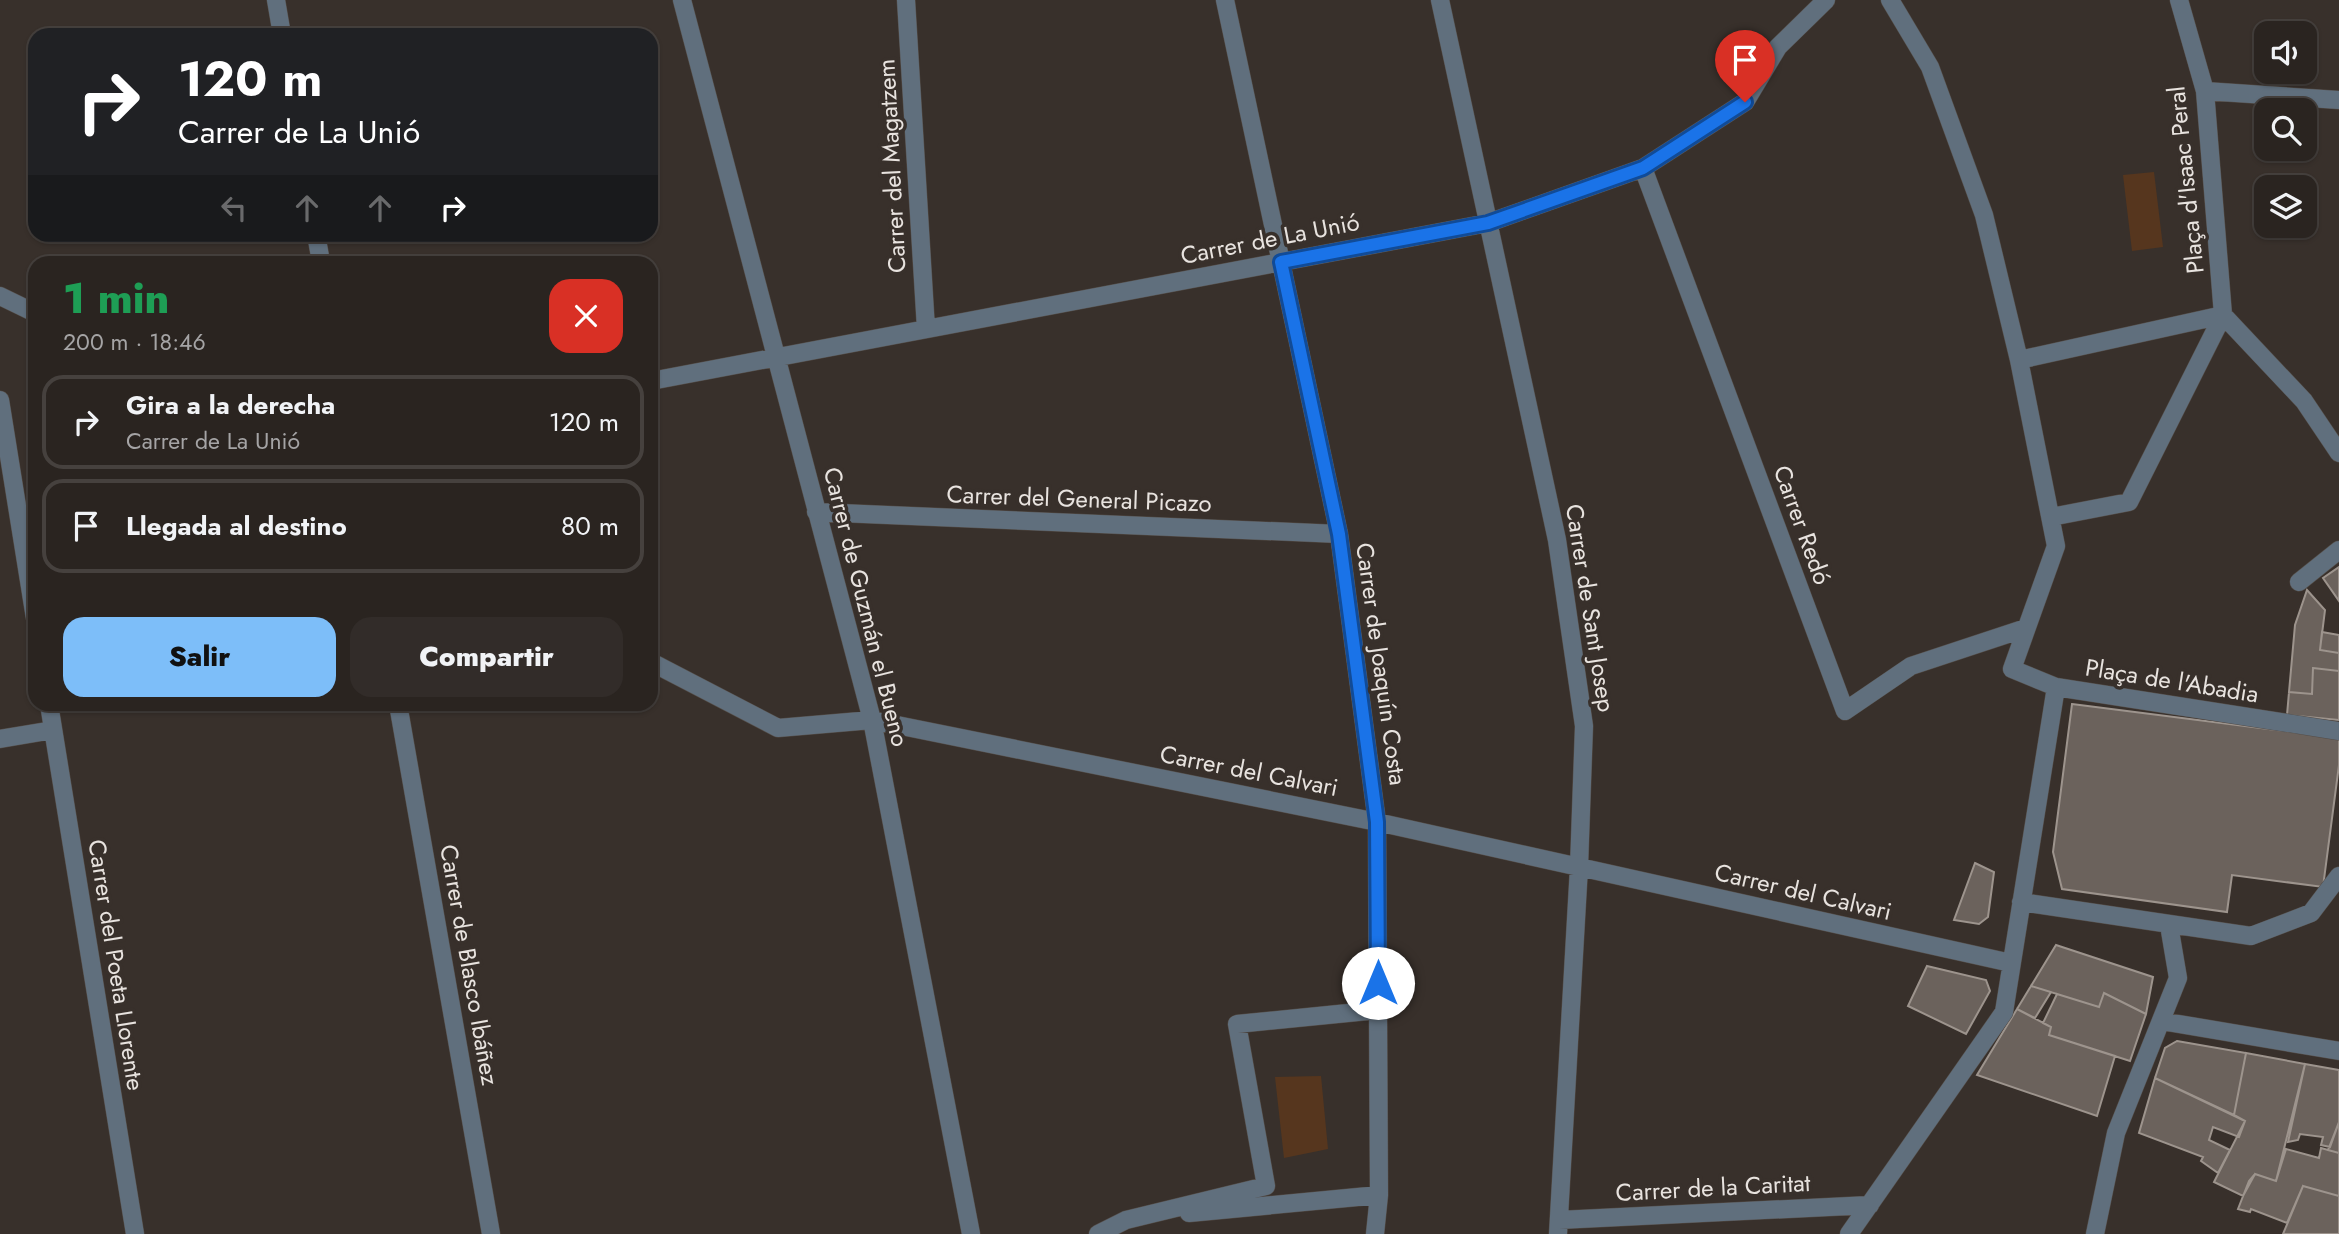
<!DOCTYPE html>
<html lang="es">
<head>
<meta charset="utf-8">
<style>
	body { margin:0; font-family:Jost,sans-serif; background:#322c29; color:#f1f3f6; height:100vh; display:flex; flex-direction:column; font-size:26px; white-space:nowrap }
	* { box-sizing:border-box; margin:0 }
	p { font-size:23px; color:#a5a4a5 }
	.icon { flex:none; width:38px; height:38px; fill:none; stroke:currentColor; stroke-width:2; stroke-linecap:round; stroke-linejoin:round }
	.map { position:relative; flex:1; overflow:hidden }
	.details { position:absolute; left:28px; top:256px; width:630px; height:455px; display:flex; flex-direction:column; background:#2a2420; border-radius:21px; box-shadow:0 2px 5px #0004,0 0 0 2px #46413e }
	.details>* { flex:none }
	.banner { position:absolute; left:28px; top:28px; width:630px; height:214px; border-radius:21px; box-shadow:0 2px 5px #0004,0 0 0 2px #46413e; background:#202124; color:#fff; overflow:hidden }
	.controls { position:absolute; left:2254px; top:21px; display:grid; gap:14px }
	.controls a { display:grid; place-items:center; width:63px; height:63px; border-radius:14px; background:#2a2420; box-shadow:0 2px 5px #0004,0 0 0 2px #46413e; font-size:35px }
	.pin { position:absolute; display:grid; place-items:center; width:60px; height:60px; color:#fff; margin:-72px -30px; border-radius:50% 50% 50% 0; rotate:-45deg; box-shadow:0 0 7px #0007 }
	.pin .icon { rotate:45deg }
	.me { position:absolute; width:77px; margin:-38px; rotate:0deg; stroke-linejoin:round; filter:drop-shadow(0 0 5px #0008) }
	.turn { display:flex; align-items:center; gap:24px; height:147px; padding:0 35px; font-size:32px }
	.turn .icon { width:91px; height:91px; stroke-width:2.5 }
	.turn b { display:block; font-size:49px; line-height:60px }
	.lanes { display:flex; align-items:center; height:66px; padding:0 35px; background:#0003; justify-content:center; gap:35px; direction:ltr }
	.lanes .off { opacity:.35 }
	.round { display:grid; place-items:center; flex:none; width:74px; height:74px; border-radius:21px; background:#322c29 }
	.head { display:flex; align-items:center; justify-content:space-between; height:119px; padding:0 35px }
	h1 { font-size:42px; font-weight:800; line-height:52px; color:#1e9e55 }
	.cta { display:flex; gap:14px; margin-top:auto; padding:14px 35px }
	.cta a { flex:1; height:80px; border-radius:21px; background:#7dbef9; color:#111; font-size:28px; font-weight:800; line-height:80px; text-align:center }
	.cta a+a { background:#322c29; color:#f1f3f6 }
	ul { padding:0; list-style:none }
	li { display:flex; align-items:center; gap:21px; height:94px; margin:0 14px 10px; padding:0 21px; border:4px solid #46413e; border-radius:21px }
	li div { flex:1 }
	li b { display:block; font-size:26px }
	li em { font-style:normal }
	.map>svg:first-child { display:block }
	.green { fill:#56361e }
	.building { fill:#6b625c; stroke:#9d948d; stroke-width:2 }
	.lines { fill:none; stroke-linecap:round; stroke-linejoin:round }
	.minor-casing { stroke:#544d48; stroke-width:19 }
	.minor { stroke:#606f7d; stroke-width:18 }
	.route-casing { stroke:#114b97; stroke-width:18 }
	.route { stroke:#1a73e8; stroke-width:12 }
	.labels { text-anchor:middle; stroke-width:7; stroke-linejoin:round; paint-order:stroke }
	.street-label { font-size:24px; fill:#e8e3df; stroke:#38302b }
</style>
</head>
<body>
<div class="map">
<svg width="2339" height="1234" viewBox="0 0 2339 1234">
	<rect width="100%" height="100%" fill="#38302b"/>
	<!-- green -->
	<path class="green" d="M2154,172L2163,247L2132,251L2123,175Z
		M1321,1076L1328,1149L1284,1158L1275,1077Z"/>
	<!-- building -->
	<path class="building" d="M2339,567V601L2323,578Z
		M2307,590L2325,610L2320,650L2339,653V671L2313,668L2312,694L2289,692L2295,625Z
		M2322,632L2339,635V653L2320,650Z
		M2313,668L2339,671V720L2287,715L2289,692L2312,694Z
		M2072,704L2339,738V765L2323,887L2232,875L2227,912L2062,889L2053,852Z
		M1975,863L1994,872L1988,917L1979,924L1954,920Z
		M2056,945L2153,977L2146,1014L2104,993L2099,1007L2031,986Z
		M1927,966L1986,980L1990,991L1966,1034L1908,1006Z
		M2031,986L2051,992L2035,1018L2017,1009Z
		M2104,993L2146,1014L2130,1061L2049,1035L2051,1027L2043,1023L2057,994L2099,1007Z
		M2017,1009L2051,1027L2049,1035L2115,1056L2097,1116L1977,1075Z
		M2177,1041L2246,1053L2234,1115L2155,1078L2165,1048Z
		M2246,1053L2305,1064L2276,1181L2255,1174L2243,1196L2214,1182L2245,1121L2234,1115Z
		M2305,1064L2339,1070V1122L2330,1147L2321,1145L2323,1137L2300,1134L2298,1140L2288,1142Z
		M2155,1078L2245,1121L2239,1137L2213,1127L2209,1140L2230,1150L2218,1173L2201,1161L2203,1157L2139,1133Z
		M2339,1122V1153L2328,1150Z
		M2321,1148L2339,1153V1196L2303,1186L2287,1223L2251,1209L2250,1212L2238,1209L2249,1181L2255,1174L2276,1181L2286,1149L2319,1158Z
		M2303,1186L2339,1196V1234H2283Z"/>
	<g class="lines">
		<!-- minor casing -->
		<g class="minor-casing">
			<path id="minor" d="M276,0L282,35
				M682,0L872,720L971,1234
				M906,0L926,329
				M1225,0L1339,534L1377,822L1379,1195L1375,1234
				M1440,0L1557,540L1584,726L1579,867L1558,1234
				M2179,0L2205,91L2223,315
				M2205,91L2339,100
				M1643,168L1845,711L1911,666L2026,628
				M316,234L321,262
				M0,296L35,313
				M2223,315L2304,401L2339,453
				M2019,360L2223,315
				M651,381L1488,223L1643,168L1745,102L1778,47L1826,0
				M0,400L35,618
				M816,512L1339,534
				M2051,517L2129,502L2223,315
				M2299,582L2339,550
				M651,662L778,728L872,720L1377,822L2011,963
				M2056,687L2339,731
				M49,704L135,1234
				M398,704L491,1234
				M0,739L53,730
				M2021,902L2251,936L2311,913L2339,876
				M2161,1021L2339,1051
				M1189,1213L1379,1195
				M1559,1220L1870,1205
				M1098,1234L1126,1220L1266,1186L1237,1024L1378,1010
				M1849,1234L2004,1012L2056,687L2012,669L2056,546L2019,360L1984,215L1930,67L1890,0
				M2095,1234L2116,1133L2178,978L2169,925"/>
		</g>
		<!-- minor -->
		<use href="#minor" class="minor"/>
	</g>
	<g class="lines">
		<!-- route casing -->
		<g class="route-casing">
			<path id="route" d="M1378,983L1377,822L1339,534L1281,262L1488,223L1643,168L1745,102"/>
		</g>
		<!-- route -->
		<use href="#route" class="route"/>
	</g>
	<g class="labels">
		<!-- street labels -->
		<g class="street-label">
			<text transform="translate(892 166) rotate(-93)" y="8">Carrer del Magatzem</text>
			<text transform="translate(2186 180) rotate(-96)" y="8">Plaça d'Isaac Peral</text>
			<text transform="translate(1270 239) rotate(-11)" y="8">Carrer de La Unió</text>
			<text transform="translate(1079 499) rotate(2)" y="8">Carrer del General Picazo</text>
			<text transform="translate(1802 525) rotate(70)" y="8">Carrer Redó</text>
			<text transform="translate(866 607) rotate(76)" y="8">Carrer de Guzmán el Bueno</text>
			<text transform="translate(1590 608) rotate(81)" y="8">Carrer de Sant Josep</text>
			<text transform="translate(1381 664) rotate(82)" y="8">Carrer de Joaquín Costa</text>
			<text transform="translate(2172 681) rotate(9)" y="8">Plaça de l'Abadia</text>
			<text transform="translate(1249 771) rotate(11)" y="8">Carrer del Calvari</text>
			<text transform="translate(1803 892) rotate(13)" y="8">Carrer del Calvari</text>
			<text transform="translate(116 965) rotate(81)" y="8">Carrer del Poeta Llorente</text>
			<text transform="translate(469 965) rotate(80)" y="8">Carrer de Blasco Ibáñez</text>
			<text transform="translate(1713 1188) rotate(-3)" y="8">Carrer de la Caritat</text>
		</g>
	</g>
</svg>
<div class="controls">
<a><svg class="icon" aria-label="sound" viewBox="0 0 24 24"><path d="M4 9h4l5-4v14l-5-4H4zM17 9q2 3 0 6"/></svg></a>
<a><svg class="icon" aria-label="search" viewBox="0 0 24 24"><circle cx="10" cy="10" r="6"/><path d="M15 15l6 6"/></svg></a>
<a><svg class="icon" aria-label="layers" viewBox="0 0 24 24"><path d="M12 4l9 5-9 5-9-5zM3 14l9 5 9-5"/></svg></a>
</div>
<div class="pin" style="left:1745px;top:102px;background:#d93025"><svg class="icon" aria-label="arrive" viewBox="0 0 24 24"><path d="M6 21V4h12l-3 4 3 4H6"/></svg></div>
<svg class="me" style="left:1378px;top:983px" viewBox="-20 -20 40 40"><circle r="19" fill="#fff"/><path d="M0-13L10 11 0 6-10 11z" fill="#1a73e8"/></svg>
<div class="banner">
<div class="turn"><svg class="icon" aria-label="right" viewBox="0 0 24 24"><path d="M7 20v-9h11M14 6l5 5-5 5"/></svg><div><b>120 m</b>Carrer de La Unió</div></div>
<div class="lanes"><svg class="icon off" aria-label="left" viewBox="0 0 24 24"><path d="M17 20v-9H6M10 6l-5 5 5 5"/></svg><svg class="icon off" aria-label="ahead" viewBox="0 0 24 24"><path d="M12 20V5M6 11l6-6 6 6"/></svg><svg class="icon off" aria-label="ahead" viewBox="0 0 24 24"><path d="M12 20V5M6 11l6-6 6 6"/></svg><svg class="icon" aria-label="right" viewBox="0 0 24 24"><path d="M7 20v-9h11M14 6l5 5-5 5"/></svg></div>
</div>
<section class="details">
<div class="head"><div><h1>1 min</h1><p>200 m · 18:46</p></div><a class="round" style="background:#d93025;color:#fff"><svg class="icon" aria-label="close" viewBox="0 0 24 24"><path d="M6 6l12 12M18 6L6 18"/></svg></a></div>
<ul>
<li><svg class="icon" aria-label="right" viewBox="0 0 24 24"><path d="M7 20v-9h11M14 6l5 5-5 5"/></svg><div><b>Gira a la derecha</b><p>Carrer de La Unió</p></div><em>120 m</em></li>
<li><svg class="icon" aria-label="arrive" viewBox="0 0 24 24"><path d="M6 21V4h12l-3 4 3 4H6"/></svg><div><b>Llegada al destino</b></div><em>80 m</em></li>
</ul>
<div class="cta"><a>Salir</a><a>Compartir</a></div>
</section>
</div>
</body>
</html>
